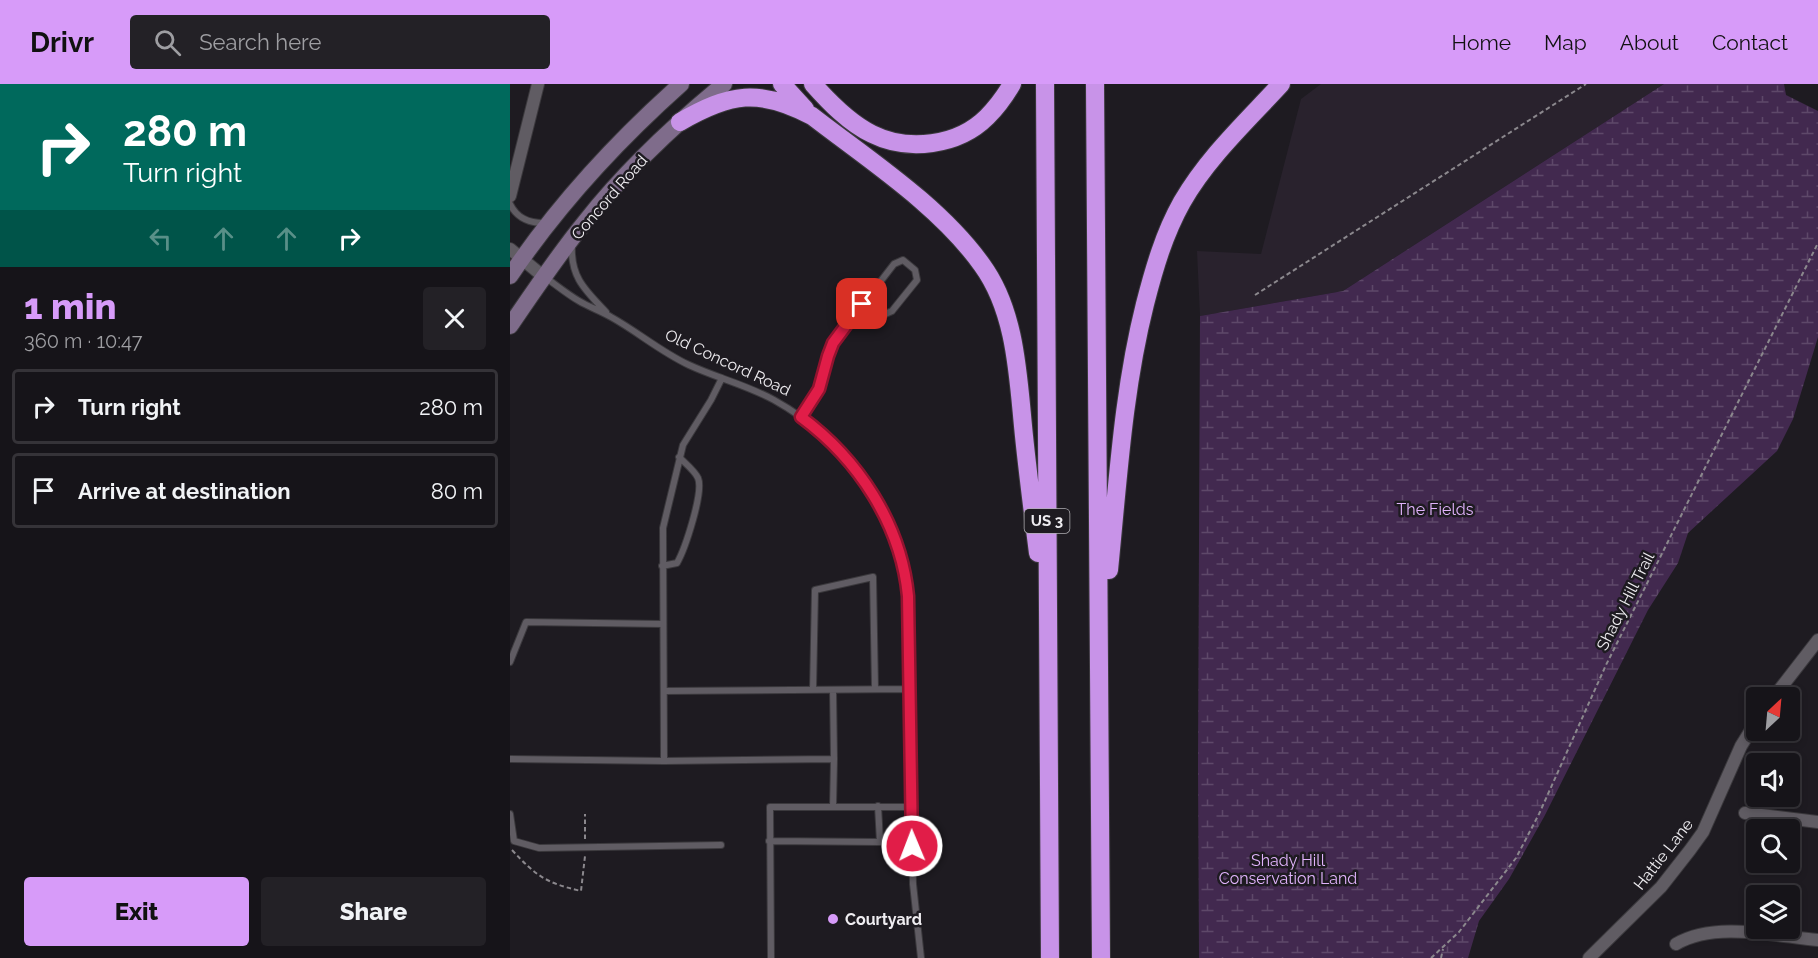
<!DOCTYPE html>
<html lang="en">
<head>
<meta charset="utf-8">
<style>
	body { margin:0; font-family:Raleway,sans-serif; background:#232126; color:#f1f3f6; height:100vh; display:flex; flex-direction:column; font-size:22px; white-space:nowrap }
	* { box-sizing:border-box; margin:0 }
	p { font-size:20px; color:#9e9ea2 }
	.icon { flex:none; width:33px; height:33px; fill:none; stroke:currentColor; stroke-width:2; stroke-linecap:round; stroke-linejoin:round }
	.map { position:relative; flex:1; overflow:hidden }
	.sheet { display:flex; flex-direction:column; background:#161419; width:510px }
	.sheet>* { flex:none }
	.banner { background:#00695c; color:#fff; overflow:hidden }
	.needle { width:39px; rotate:26deg }
	.controls { position:absolute; left:1236px; top:603px; display:grid; gap:12px }
	.controls a { display:grid; place-items:center; width:54px; height:54px; border-radius:6px; background:#161419; box-shadow:0 3px 9px #0003,0 0 0 2px #353338; font-size:30px }
	.pin { position:absolute; display:grid; place-items:center; width:51px; height:51px; color:#fff; margin:-26px; border-radius:12px; box-shadow:0 3px 9px #0006 }
	.me { position:absolute; width:66px; margin:-33px; rotate:359deg; stroke-linejoin:round; filter:drop-shadow(0 0 4px #0008) }
	.turn { display:flex; align-items:center; gap:21px; height:126px; padding:0 24px; font-size:27px }
	.turn .icon { width:78px; height:78px; stroke-width:2.5 }
	.turn b { display:block; font-size:42px; line-height:51px }
	.lanes { display:flex; align-items:center; height:57px; padding:0 24px; background:#0003; justify-content:center; gap:30px; direction:ltr }
	.lanes .off { opacity:.35 }
	.round { display:grid; place-items:center; flex:none; width:63px; height:63px; border-radius:6px; background:#232126 }
	.summary { display:flex; align-items:center; justify-content:space-between; height:102px; padding:0 24px }
	h1 { font-size:36px; font-weight:800; line-height:45px; color:#d79bf9 }
	.action { display:flex; gap:12px; margin-top:auto; padding:12px 24px }
	.action a { flex:1; height:69px; border-radius:6px; background:#d79bf9; color:#111; font-size:24px; font-weight:800; line-height:69px; text-align:center }
	.action a+a { background:#232126; color:#f1f3f6 }
	ul { padding:0; list-style:none }
	li { display:flex; align-items:center; gap:18px; height:75px; margin:0 12px 9px; padding:0 12px; border:3px solid #353338; border-radius:6px }
	li div { flex:1 }
	li b { display:block; font-size:22px }
	li em { font-style:normal }
	header { display:flex; align-items:center; gap:36px; box-sizing:border-box; height:84px; padding:0 30px; background:#d79bf9; color:#111 }
	header strong { font-size:28px }
	nav { display:flex; gap:33px; margin-inline-start:auto; font-size:21px }
	.search { width:420px; height:54px; background:#232126; display:flex; align-items:center; gap:15px; box-sizing:border-box; padding:0 21px; border-radius:6px; color:#9e9ea2; font-size:22px }
	main { display:flex; flex:1; min-height:0 }
	.map>svg:first-child { display:block }
	.built { fill:#29222d }
	.wetland { fill:url(#wetland-marsh) }
	.lines { fill:none; stroke-linecap:round; stroke-linejoin:round }
	.service-casing { stroke:#3b393d; stroke-width:8 }
	.minor-casing { stroke:#3b393d; stroke-width:14 }
	.secondary-casing { stroke:#3b393d; stroke-width:18 }
	.motorway-casing { stroke:#3b393d; stroke-width:20 }
	.path { stroke:#8b888d; stroke-width:2; stroke-dasharray:4.5 3; stroke-linecap:butt }
	.service { stroke:#605c63; stroke-width:6 }
	.minor { stroke:#605c63; stroke-width:12 }
	.secondary { stroke:#7f6c8b; stroke-width:16 }
	.motorway { stroke:#c893e8; stroke-width:18 }
	.route-casing { stroke:#92132f; stroke-width:15 }
	.route { stroke:#e11d48; stroke-width:10 }
	.poi-dot { fill:#d79bf9; stroke:#1e1b21; stroke-width:2 }
	.labels { text-anchor:middle; stroke-width:5; stroke-linejoin:round; paint-order:stroke }
	.shield { fill:#1e1b21; stroke:#b0aeb3; stroke-width:1.5 }
	.shield-label { font-size:15px; font-weight:bold; fill:#efedf1 }
	.street-label { font-size:16px; fill:#efedf1; stroke:#1e1b21 }
	.park-label { font-size:16px; fill:#e1b3fc; stroke:#1e1b21 }
	.poi-label { font-size:16px; font-weight:bold; fill:#efedf1; stroke:#1e1b21; text-anchor:start }
</style>
</head>
<body>
<header>
<strong>Drivr</strong>
<div class="search"><svg class="icon" aria-label="search" viewBox="0 0 24 24"><circle cx="10" cy="10" r="6"/><path d="M15 15l6 6"/></svg>Search here</div>
<nav><a>Home</a><a>Map</a><a>About</a><a>Contact</a></nav>
</header>
<main>
<section class="sheet">
<div class="banner">
<div class="turn"><svg class="icon" aria-label="right" viewBox="0 0 24 24"><path d="M7 20v-9h11M14 6l5 5-5 5"/></svg><div><b>280 m</b>Turn right</div></div>
<div class="lanes"><svg class="icon off" aria-label="left" viewBox="0 0 24 24"><path d="M17 20v-9H6M10 6l-5 5 5 5"/></svg><svg class="icon off" aria-label="ahead" viewBox="0 0 24 24"><path d="M12 20V5M6 11l6-6 6 6"/></svg><svg class="icon off" aria-label="ahead" viewBox="0 0 24 24"><path d="M12 20V5M6 11l6-6 6 6"/></svg><svg class="icon" aria-label="right" viewBox="0 0 24 24"><path d="M7 20v-9h11M14 6l5 5-5 5"/></svg></div>
</div>
<div class="summary"><div><h1>1 min</h1><p>360 m · 10:47</p></div><a class="round"><svg class="icon" aria-label="close" viewBox="0 0 24 24"><path d="M6 6l12 12M18 6L6 18"/></svg></a></div>
<ul>
<li><svg class="icon" aria-label="right" viewBox="0 0 24 24"><path d="M7 20v-9h11M14 6l5 5-5 5"/></svg><div><b>Turn right</b></div><em>280 m</em></li>
<li><svg class="icon" aria-label="arrive" viewBox="0 0 24 24"><path d="M6 21V4h12l-3 4 3 4H6"/></svg><div><b>Arrive at destination</b></div><em>80 m</em></li>
</ul>
<div class="action"><a>Exit</a><a>Share</a></div>
</section>
<div class="map">
<svg width="1308" height="874" viewBox="0 0 1308 874">
	<defs>
		<pattern id="wetland-marsh" width="20" height="14" patternUnits="userSpaceOnUse" patternTransform="scale(1.5)"><rect width="20" height="14" fill="#42294f"/><path d="M1 5h8M5 5V1M11 12h8M15 12V8" fill="none" stroke="#5e4869"/></pattern>
	</defs>
	<rect width="100%" height="100%" fill="#1e1b21"/>
	<!-- built -->
	<path class="built" d="M811,0H1154L833,207L690,232L687,167L751,170L791,15Z"/>
	<!-- wetland -->
	<path class="wetland" d="M1154,0H1274L1276,11L1308,27V253L1283,335L1267,367L1178,449L1168,479L1138,526L1034,733L999,795L969,837L958,874H689L688,683L690,232L833,207Z"/>
	<g class="lines">
		<!-- service casing -->
		<g class="service-casing">
			<path id="service" d="M0,120C7,134 18,139 34,139
				M62,160C60,193 75,206 96,228
				M35,193C46,201 57,210 69,217C79,223 91,227 101,233C128,248 151,268 179,281C207,294 237,301 264,316C336,356 389,429 398,512L403,800L411,874
				M291,333L309,305L318,272L323,259L384,180L393,176L405,186L407,196L382,227L371,232L352,220
				M152,482L167,479C175,465 194,408 188,394C185,387 175,379 169,373
				M0,578L16,538L153,540
				M303,606L305,506L363,493L365,605
				M154,607L400,605
				M0,675L154,677L324,675L323,606
				M154,677L153,444L173,361L201,316L212,294
				M323,723L324,675
				M0,730L4,757L29,764L211,761
				M259,757L370,758L368,722
				M261,874L260,723H402"/>
		</g>
		<!-- minor casing -->
		<g class="minor-casing">
			<path id="minor" d="M0,112L28,0
				M0,165L34,193
				M1263,614L1308,556
				M1235,729L1308,738
				M1166,860C1205,837 1264,852 1308,856
				M1079,874L1151,803L1180,766L1193,748L1231,662L1246,638"/>
		</g>
		<!-- secondary casing -->
		<g class="secondary-casing">
			<path id="secondary" d="M0,192C48,121 107,57 171,0
				M0,242C24,207 48,171 75,138C115,87 164,41 214,0"/>
		</g>
		<!-- motorway casing -->
		<g class="motorway-casing">
			<path id="motorway" d="M272,0L295,25
				M303,0C319,18 339,39 362,50C398,68 448,62 477,33C487,23 495,12 502,0
				M535,0L540,874
				M585,0L591,874
				M170,38C220,9 249,4 302,32C359,76 430,122 472,181C507,229 508,295 514,352C518,391 523,430 528,469
				M599,486C608,397 613,307 635,220C644,185 654,150 672,118C698,73 736,38 771,0"/>
		</g>
		<!-- path -->
		<path class="path" d="M745,211L1076,0
			M75,755V730
			M2,766C26,792 36,799 71,807L75,772
			M921,874L949,848L1006,774L1029,730L1096,581L1308,159
			M931,874L933,865"/>
		<!-- service -->
		<use href="#service" class="service"/>
		<!-- minor -->
		<use href="#minor" class="minor"/>
		<!-- secondary -->
		<use href="#secondary" class="secondary"/>
		<!-- motorway -->
		<use href="#motorway" class="motorway"/>
	</g>
	<g class="lines">
		<!-- route casing -->
		<g class="route-casing">
			<path id="route" d="M352,220L323,259L318,272L309,305L291,333C348,375 391,440 398,512L402,762"/>
		</g>
		<!-- route -->
		<use href="#route" class="route"/>
	</g>
	<!-- markers -->
	<circle class="poi-dot" cx="323" cy="835" r="6"/>
	<g class="labels">
		<!-- shield labels -->
		<rect class="shield" x="514.5" y="425" width="45" height="24" rx="4.5"/>
		<g class="shield-label">
			<text x="537" y="442">US 3</text>
		</g>
		<!-- street labels -->
		<g class="street-label">
			<text transform="translate(99 113) rotate(-49)" y="6">Concord Road</text>
			<text transform="translate(218 278) rotate(25)" y="6">Old Concord Road</text>
			<text transform="translate(1115 517) rotate(-63)" y="6">Shady Hill Trail</text>
			<text transform="translate(1153 770) rotate(-52)" y="6">Hattie Lane</text>
		</g>
		<!-- park labels -->
		<g class="park-label">
			<text x="925" y="431">The Fields</text>
			<text x="778" y="782">Shady Hill<tspan x="778" dy="18">Conservation Land</tspan></text>
		</g>
		<!-- poi labels -->
		<g class="poi-label">
			<text x="335" y="841">Courtyard</text>
		</g>
	</g>
</svg>
<div class="controls">
<a><svg class="needle" viewBox="-14 -14 28 28"><path d="M0-13l5 13h-10z" fill="#e53935"/><path d="M0 13l5-13h-10z" fill="#9e9ea2"/></svg></a>
<a><svg class="icon" aria-label="sound" viewBox="0 0 24 24"><path d="M4 9h4l5-4v14l-5-4H4zM17 9q2 3 0 6"/></svg></a>
<a><svg class="icon" aria-label="search" viewBox="0 0 24 24"><circle cx="10" cy="10" r="6"/><path d="M15 15l6 6"/></svg></a>
<a><svg class="icon" aria-label="layers" viewBox="0 0 24 24"><path d="M12 4l9 5-9 5-9-5zM3 14l9 5 9-5"/></svg></a>
</div>
<div class="pin" style="left:352px;top:220px;background:#d93025"><svg class="icon" aria-label="arrive" viewBox="0 0 24 24"><path d="M6 21V4h12l-3 4 3 4H6"/></svg></div>
<svg class="me" style="left:402px;top:762px" viewBox="-20 -20 40 40"><circle r="17" fill="#e11d48" stroke="#fff" stroke-width="3"/><path d="M0-11L8 9 0 5-8 9z" fill="#fff"/></svg>
</div>
</main>
</body>
</html>
